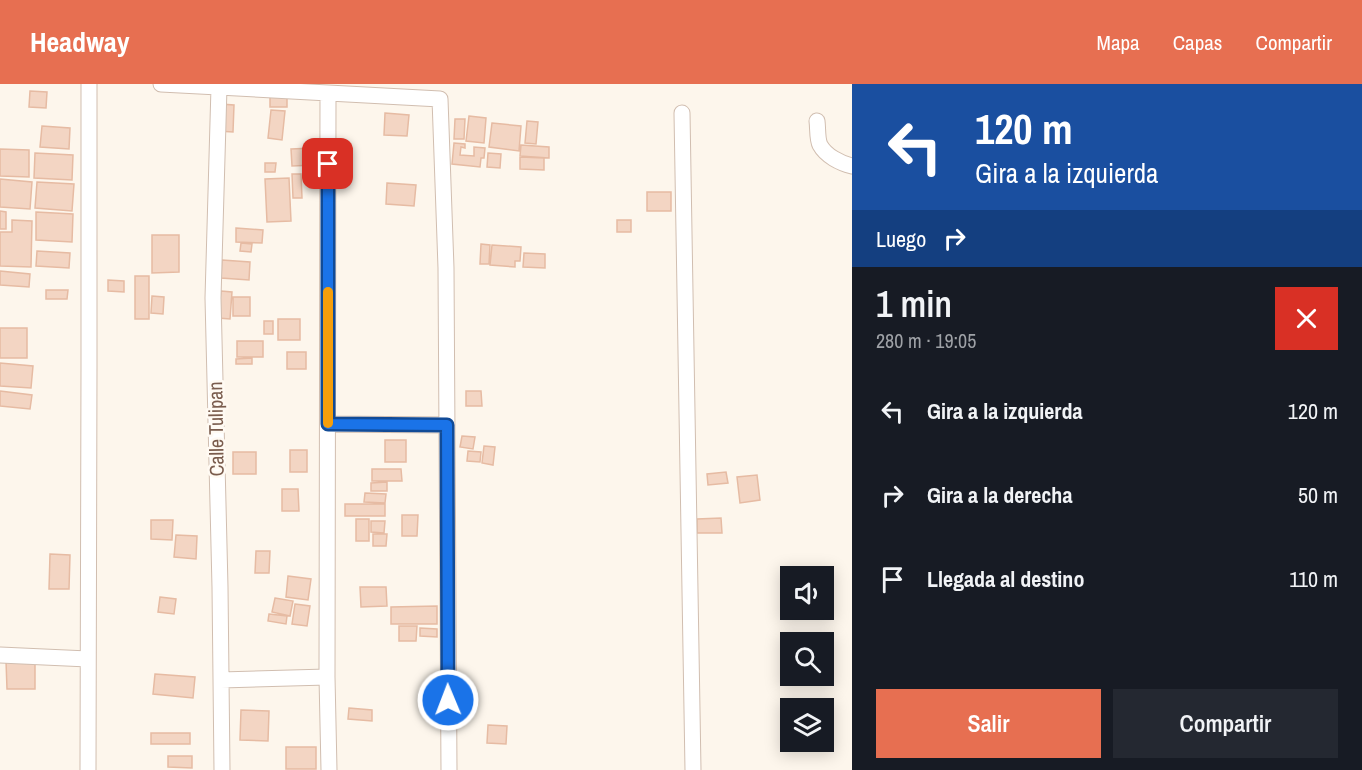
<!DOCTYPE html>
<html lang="es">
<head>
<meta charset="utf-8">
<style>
	body { margin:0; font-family:"Archivo Narrow",sans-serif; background:#242831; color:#f1f3f6; height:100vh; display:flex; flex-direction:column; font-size:22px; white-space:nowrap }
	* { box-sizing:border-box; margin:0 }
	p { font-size:20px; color:#9ea1a6 }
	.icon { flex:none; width:33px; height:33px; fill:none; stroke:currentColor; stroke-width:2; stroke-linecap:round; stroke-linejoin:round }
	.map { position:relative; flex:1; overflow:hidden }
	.sheet { display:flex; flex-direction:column; background:#171b24; width:510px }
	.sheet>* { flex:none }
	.banner { background:#1a4fa0; color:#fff; overflow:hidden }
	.buttons { position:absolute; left:780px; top:482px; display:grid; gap:12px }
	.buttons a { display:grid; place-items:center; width:54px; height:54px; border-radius:0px; background:#171b24; box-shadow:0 3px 15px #0003; font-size:30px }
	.pin { position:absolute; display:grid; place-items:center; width:51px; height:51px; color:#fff; margin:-26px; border-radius:12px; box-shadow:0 3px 9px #0006 }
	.me { position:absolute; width:66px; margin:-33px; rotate:359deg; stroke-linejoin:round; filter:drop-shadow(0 0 4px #0008) }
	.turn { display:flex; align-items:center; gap:21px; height:126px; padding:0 24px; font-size:27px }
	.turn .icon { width:78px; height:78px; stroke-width:2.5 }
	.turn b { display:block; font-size:42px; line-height:51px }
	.then { display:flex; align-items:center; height:57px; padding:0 24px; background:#0003; gap:12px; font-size:22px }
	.round { display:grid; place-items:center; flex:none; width:63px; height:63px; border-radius:0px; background:#242831 }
	.head { display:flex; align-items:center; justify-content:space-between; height:102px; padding:0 24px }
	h1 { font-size:36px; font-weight:600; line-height:45px }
	.cta { display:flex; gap:12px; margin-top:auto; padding:12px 24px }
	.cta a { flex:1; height:69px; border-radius:0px; background:#e76f51; color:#fff; font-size:24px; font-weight:600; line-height:69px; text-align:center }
	.cta a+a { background:#242831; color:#f1f3f6 }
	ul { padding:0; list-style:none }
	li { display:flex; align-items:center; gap:18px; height:84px; padding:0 24px }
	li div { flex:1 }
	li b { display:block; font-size:22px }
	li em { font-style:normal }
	header { display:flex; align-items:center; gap:36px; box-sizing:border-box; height:84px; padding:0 30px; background:#e76f51; color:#fff }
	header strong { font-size:28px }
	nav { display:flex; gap:33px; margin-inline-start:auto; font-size:21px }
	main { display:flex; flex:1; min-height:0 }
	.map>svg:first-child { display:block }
	.building { fill:#f3d5c3; stroke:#e6bba3; stroke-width:1.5 }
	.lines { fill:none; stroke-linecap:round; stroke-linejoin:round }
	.minor-casing { stroke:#d1beb0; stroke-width:17 }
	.minor { stroke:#fff; stroke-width:15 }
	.route-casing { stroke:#114b97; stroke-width:15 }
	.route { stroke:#1a73e8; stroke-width:10 }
	.slow { stroke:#f59e0b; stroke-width:10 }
	.labels { text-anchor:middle; stroke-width:5; stroke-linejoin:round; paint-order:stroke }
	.street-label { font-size:20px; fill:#7a5c4d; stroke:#fffaf3 }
</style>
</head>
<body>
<header>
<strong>Headway</strong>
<nav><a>Mapa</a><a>Capas</a><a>Compartir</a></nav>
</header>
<main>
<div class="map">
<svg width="852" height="686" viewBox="0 0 852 686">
	<rect width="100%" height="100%" fill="#fdf6ec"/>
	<!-- building -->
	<path class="building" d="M30,7L47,8L46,24L29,23Z
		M287,12V23H270V13Z
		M220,20L234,21L233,48L218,47Z
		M271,26L285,27L282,56L268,54Z
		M385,29L409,31L407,52L384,51Z
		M469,32L486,34L484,59L466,57Z
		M455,35H465L464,55H454Z
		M527,37L538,38L536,60L525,59Z
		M492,39L521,42L519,67L489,63Z
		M42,42L70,44L69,65L40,63Z
		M454,59L465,60V64L461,63L460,71L474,72V63L485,64L484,74H481L480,83L452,80Z
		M521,61L549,63V74L520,72Z
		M314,64L315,81L292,82L291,65Z
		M0,65L29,66V93L0,92Z
		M35,69L73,71L72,96L34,94Z
		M488,69L501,70L500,84L487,83Z
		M520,73L544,74V86L520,85Z
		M265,79H276L275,88H265Z
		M292,90H301L302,114H293Z
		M289,94L291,137L267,138L265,95Z
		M0,95L32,98L30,125L0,123Z
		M37,98L74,100L72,127L35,124Z
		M387,99L416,101L414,122L386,120Z
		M647,108H671V127H647Z
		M0,127L6,128V145H0Z
		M36,128L73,130L72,158L36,156Z
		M12,136L32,137L31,183L0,182V148H12Z
		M617,136H631V148H617Z
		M236,144L263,146L262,159L236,158Z
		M152,151H179V188L152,189Z
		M241,159L252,160L251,168L240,167Z
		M481,160L490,161L489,180H480Z
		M492,161L521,163L520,177H515V183L490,181Z
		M37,167L70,169L69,184L36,182Z
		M524,169L545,170V184L523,183Z
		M222,176L250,178L249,196L221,194Z
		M0,187L30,190L29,203L0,201Z
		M135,192H149V235H135Z
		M108,196L124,197V208L108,207Z
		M46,206H68L67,215H46Z
		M221,207L232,208L230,235L218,234Z
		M152,212L164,213L163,230L151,229Z
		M233,213H250V232H233Z
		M278,235H300V256H278Z
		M264,237H273V250H264Z
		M0,244H27V274H0Z
		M237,257H263V273H237Z
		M287,268H306V285H287Z
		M252,274V280H236V275Z
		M0,279L33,282L31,304L0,302Z
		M0,307L32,311L30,325L0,322Z
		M466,307H481L482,322H466Z
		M462,352L475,353L473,365L460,363Z
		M385,356H406V378H385Z
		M484,362L495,363L493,381L482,379Z
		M290,366H307V388H290Z
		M468,367L481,368L480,378L467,377Z
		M233,368H256V390H233Z
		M372,385H401L402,397H372Z
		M726,388L728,399L708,401L707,390Z
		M757,391L760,416L740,419L737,393Z
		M387,398V407H371V399Z
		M282,405H298L299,427H282Z
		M365,409L386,410L385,419L364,418Z
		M345,420H385V432H345Z
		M402,431H418L417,452H402Z
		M721,434L722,449H697V435Z
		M356,435H369V457H356Z
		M151,436H173L172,456L151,455Z
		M371,437H385L384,449L371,448Z
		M373,450H387L386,462H373Z
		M176,451L197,452L196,475L174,473Z
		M256,467H270L269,489H255Z
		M50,470L70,471L69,505H49Z
		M288,492L311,495L308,516L286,513Z
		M360,503H386L387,522L361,523Z
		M160,513L176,515L174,530L158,528Z
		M275,514L293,517L290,532L272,528Z
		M295,520L310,522L307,542L292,540Z
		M437,522V540H391V523Z
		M269,530L287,532L286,540L268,537Z
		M399,542H417L416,557H399Z
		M420,544L437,545V553L420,552Z
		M6,577H35V605H7Z
		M155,590L195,593L193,614L153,610Z
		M349,624L372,626V637L348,635Z
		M241,626L269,627L268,657L240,656Z
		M488,641L507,642L506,660L487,659Z
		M151,649H190V660H151Z
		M286,663H316V685H286Z
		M168,672H192V684L168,683Z"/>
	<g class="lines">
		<!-- minor casing -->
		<g class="minor-casing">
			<path id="minor" d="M161,0L440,15L446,184L449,686
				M219,3L213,214L220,503L222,686
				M328,9L327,593L329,686
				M682,29L693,686
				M817,37C818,44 817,55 820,61C826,72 840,79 852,82
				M328,340L447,341
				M0,571L88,575
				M221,596L327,593
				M88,686L89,282V0"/>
		</g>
		<!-- minor -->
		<use href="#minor" class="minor"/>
	</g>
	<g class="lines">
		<!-- route casing -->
		<g class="route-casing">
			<path id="route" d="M328,80V340L447,341L448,616"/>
		</g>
		<!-- route -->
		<use href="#route" class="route"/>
		<!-- slow -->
		<path class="slow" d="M328,339V208"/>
	</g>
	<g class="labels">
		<!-- street labels -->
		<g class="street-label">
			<text transform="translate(216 345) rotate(-91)" y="7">Calle Tulipan</text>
		</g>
	</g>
</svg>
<div class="buttons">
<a><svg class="icon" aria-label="sound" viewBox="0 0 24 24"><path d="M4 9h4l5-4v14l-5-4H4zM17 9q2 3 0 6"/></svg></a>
<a><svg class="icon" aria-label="search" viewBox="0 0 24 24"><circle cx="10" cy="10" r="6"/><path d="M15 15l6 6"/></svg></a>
<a><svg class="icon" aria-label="layers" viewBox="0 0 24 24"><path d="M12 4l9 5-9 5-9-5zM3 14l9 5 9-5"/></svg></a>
</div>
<div class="pin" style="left:328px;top:80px;background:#d93025"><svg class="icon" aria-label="arrive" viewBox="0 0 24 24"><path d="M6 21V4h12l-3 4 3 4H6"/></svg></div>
<svg class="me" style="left:448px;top:616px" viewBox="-20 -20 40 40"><circle r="17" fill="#1a73e8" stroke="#fff" stroke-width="3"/><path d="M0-11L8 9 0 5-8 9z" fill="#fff"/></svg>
</div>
<section class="sheet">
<div class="banner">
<div class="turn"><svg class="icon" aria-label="left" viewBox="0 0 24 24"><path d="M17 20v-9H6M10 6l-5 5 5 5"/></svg><div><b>120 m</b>Gira a la izquierda</div></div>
<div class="then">Luego<svg class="icon" aria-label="right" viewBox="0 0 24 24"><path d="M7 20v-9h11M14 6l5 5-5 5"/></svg></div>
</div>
<div class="head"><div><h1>1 min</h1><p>280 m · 19:05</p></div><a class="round" style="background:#d93025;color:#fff"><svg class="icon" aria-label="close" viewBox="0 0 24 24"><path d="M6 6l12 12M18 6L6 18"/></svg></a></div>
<ul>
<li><svg class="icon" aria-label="left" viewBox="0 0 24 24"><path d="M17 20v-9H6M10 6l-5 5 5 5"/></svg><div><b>Gira a la izquierda</b></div><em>120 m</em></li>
<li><svg class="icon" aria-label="right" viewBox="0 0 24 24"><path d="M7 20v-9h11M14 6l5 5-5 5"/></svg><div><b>Gira a la derecha</b></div><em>50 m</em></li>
<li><svg class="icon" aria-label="arrive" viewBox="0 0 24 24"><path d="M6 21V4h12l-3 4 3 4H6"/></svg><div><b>Llegada al destino</b></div><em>110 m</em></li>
</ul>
<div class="cta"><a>Salir</a><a>Compartir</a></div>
</section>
</main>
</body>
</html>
